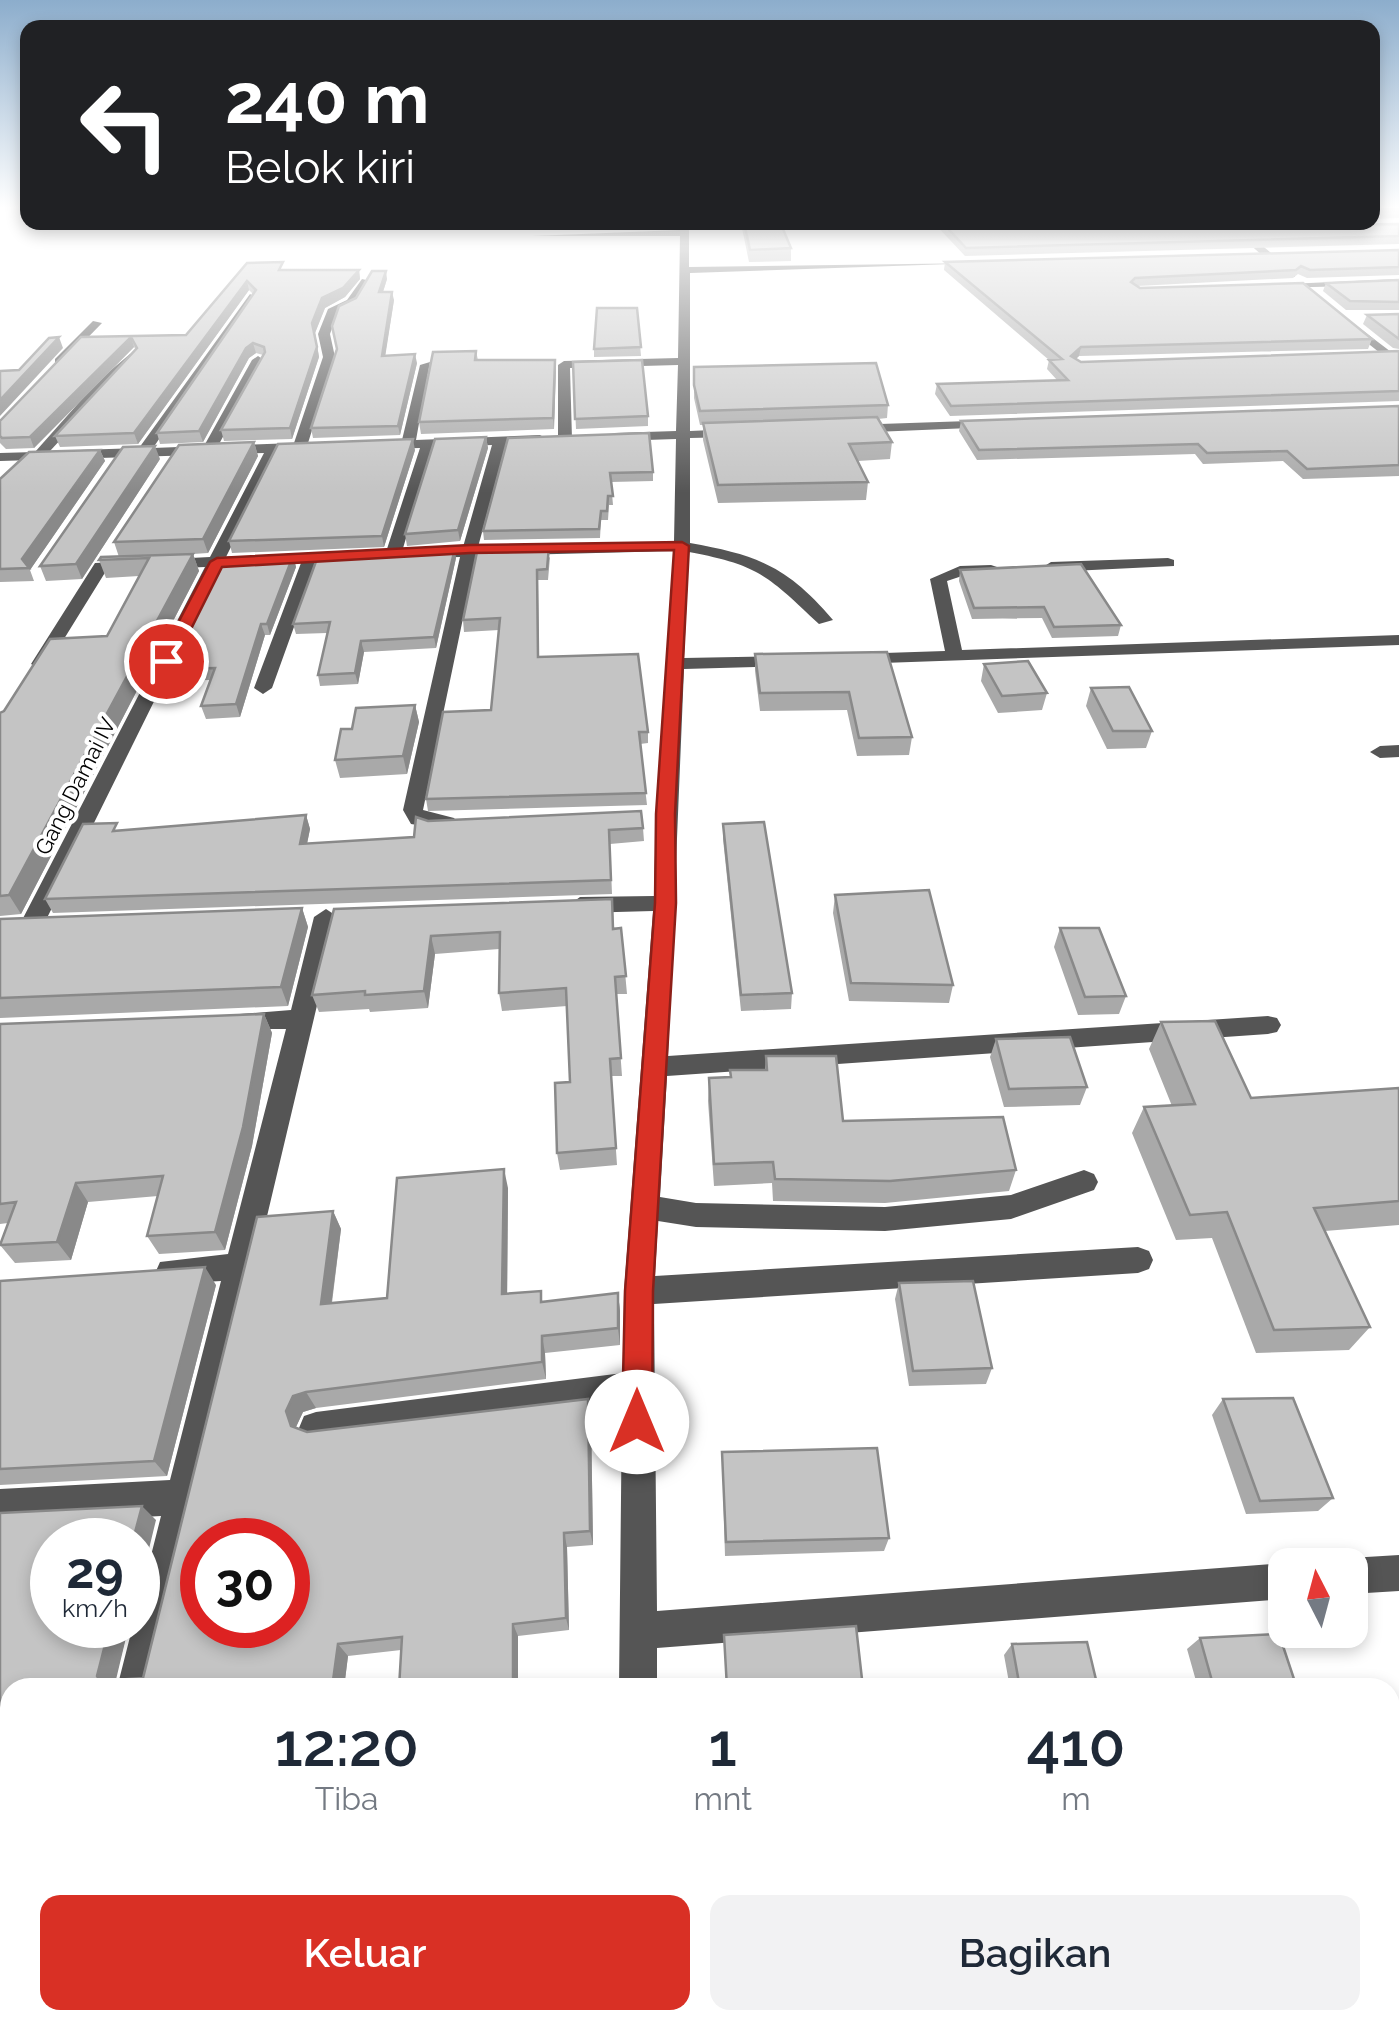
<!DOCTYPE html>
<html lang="id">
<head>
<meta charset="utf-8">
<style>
	body { margin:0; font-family:Raleway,sans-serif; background:#f2f2f3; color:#1f2937; height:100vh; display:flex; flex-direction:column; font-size:38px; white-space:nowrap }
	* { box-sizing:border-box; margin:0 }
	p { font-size:32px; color:#747a83 }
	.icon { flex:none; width:55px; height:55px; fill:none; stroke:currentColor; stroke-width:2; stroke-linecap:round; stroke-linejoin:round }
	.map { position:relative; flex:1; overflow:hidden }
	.details { position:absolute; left:0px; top:1678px; width:1400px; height:352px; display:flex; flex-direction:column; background:#fff; border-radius:30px 30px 0 0; box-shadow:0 5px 15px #0003 }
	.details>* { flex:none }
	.guide { position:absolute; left:20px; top:20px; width:1360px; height:210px; border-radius:20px; box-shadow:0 5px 15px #0003; background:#202124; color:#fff; overflow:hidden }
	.needle { width:65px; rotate:354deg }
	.fabs { position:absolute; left:1268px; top:1548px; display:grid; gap:20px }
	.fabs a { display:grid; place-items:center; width:100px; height:100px; border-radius:20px; background:#fff; box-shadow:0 5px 15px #0003; font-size:50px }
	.speed { position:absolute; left:30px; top:1518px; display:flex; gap:20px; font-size:50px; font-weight:700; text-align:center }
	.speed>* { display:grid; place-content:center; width:130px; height:130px; border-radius:50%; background:#fff; box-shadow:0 5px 15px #0003; line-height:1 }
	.speed small { font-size:25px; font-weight:400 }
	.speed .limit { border:15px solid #d22; background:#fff; color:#111 }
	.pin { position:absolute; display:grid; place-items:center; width:85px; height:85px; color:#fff; margin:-42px; border:5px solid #fff; border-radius:50%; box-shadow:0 2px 10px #0007 }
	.me { position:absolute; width:110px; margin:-55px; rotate:0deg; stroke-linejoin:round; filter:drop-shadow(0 0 8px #0008) }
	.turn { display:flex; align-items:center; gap:35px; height:210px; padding:0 40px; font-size:45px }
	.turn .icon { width:130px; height:130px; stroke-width:2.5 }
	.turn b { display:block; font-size:70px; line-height:85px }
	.eta { display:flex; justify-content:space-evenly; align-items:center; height:170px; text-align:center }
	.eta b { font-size:60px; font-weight:600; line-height:70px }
	.action { display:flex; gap:20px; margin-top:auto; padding:20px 40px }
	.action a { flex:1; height:115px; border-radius:20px; background:#d93025; color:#fff; font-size:40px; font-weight:600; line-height:115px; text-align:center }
	.action a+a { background:#f2f2f3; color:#1f2937 }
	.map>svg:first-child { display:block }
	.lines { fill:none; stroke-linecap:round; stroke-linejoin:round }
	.minor { fill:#555; fill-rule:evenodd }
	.wall { fill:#a9a9a9 }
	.shaded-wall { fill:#898989 }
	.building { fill:#c4c4c4; stroke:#898989; stroke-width:2.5; fill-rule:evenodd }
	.route { fill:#d93025; stroke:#8d1f18; stroke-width:2.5 }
	.labels { text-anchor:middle; stroke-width:8; stroke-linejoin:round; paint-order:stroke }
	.far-street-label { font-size:22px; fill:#000; stroke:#fff }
</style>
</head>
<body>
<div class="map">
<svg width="1399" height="2028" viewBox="0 0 1399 2028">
	<rect width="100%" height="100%" fill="#fff"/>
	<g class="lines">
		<!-- minor -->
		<path class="minor" d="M681,222H689V267L981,263L690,273V431L735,429L742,433L735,437L690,438V543C757,555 787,566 833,620L819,624C768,576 759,565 689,552L684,658L789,656L798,661L789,666L684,669L668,1056L1268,1016L1277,1018L1281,1025L1277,1032L1268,1034L667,1076L660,1197L696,1203L885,1207L1011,1195L1084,1170L1094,1174L1098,1182L1094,1190L1011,1219L885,1231L696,1227L658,1221L655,1276L1138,1247L1149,1251L1153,1260L1149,1269L1138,1273L654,1304L657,1611L1285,1563L1290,1565H1285V1599L657,1648V1688H619L622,1404L316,1444L304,1440L299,1428L304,1416L316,1412L623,1373L624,1291L653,911L580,913L569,905L580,897L654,896L656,814L674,551L476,556L423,810L454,818L458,823L447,830L411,824L403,810L460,557L425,558L417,553L425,548L463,547L492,445L433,447L401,555L393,560L385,555L420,448L380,449L373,445L402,440L420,365L430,362L416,440L540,435L547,439L540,443L506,444L478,547L674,542L676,439L615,441L608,437L615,433L676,431L678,365L570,368L572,439L565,443L558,439V365L564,361L678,358L680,236H532L680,230Z
			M1224,222H1234L1295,273V277H1287Z
			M362,279L371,281L355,304L338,311L330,334L335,357L308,443L317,447L310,451L278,452L226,557L350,552L358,557L350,562L317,563L272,688L263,694L254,688L301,563L221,566L44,924L40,930H24L20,924L205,567L106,571L46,668L40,669L31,664L95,563L210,557L264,453L0,461V453L35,452L98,381L130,354L134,360L50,451L139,448L250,294L255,297L153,448L204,446L252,360L258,356L264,360L218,446L294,443L323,357L318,334L328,309L347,300Z
			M1399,279V285L1269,288L1264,285Z
			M1345,317L1399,358V368L1341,322Z
			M93,321L102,323L63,363H55V359Z
			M999,420L1000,423L994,427L850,433L843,429L850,425Z
			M1168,558L1174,560V566L1051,572L1043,567L1051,562Z
			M991,565L997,567V573L962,576L947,581L962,650L1399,635V645L854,664L845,659L854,654L945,651L930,579L960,566Z
			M1399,745V757L1380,758L1370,752L1380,746Z
			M326,909L338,917L155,1688H117L133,1625H138V1607L161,1516L0,1525V1489L170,1480L221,1281L171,1284L160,1280L156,1271L160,1262L228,1254L286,1029H227L223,1022L227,1015L291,1010L314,917Z
			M1399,1555V1591L1350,1594V1565H1336L1350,1558Z
			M183,2020H229L227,2028H181Z
			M612,2020H658V2028H612Z"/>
	</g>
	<!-- wall -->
	<path class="wall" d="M1372,209H1399V218L1372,219Z
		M710,222H780L791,248V261L749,262L742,228L712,229Z
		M933,222H1206L1034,228L1399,224V244L965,256Z
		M1399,250V275L1307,278L1298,274L1293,278L1137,286L1140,288L1372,339L1368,349L1079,356L1076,359L1081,362L1399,351V401L950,416L935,394L937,384L1057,380L1047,369L1049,360L944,270L945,262Z
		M247,263L285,270H359L360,279L345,297L325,308L315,333L319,357L292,439L224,441L221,430L263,355L256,353L249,358L203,442L160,444L157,433L253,294L249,290L138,444L60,447L55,436L136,350L134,347L34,448L6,449L0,443V421L81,337L186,335Z
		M387,279L383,292L394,300L385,355L417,363L400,435L313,438L311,428L337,349L356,298Z
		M1399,280V310H1346L1323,291L1326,283Z
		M637,308L641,356L594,357V349Z
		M1399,314V349L1393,348L1363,324L1367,315Z
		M476,351L478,360H555L554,429L421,434L419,422Z
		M573,362L648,416V426L576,429Z
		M694,367L888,405L887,418L878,419L892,442L890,459L858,461L868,482L866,500L718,503L703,440V425H700L694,398Z
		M1399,406V476L1303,479L1283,461L1203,464L1195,454L977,460L959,431L961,421Z
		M486,437L488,448L460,541L407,546L405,534Z
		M508,438L653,472V481L611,482L613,505H609L608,520H601L600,538L484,540L483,531Z
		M254,442L258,456L208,553L193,554L199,571L21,914L0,916V713L107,636L139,576L106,578L99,560L119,557L114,542Z
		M100,450L105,461L30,570L34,581L0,582V479Z
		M415,450L384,547L232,553L229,541Z
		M160,459L82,579L46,581L40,566Z
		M293,556L296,567L270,635H265L240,717L206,719L201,706L210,680L168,681L164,669Z
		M550,557L548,580H538L539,657L648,732V743L640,744L647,805L428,811L426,799L491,710L499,630L464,632L463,620Z
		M456,558L436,648L364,652L358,684L320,686L318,675L327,633L296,634L293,624Z
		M960,570L1121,625L1118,636L1052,638L1042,618L972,619L959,581Z
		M887,652L912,737L909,755L857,756L847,710L760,711L755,671V654Z
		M984,664L1047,693L1042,710L998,713L981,681Z
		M1091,688L1152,731L1146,748L1107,749L1086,706Z
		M415,705L419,722L407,774L340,778L335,760Z
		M306,815L310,829L307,844L414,837L428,821L643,828L644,841L610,844L612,894L53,913L45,899L120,831Z
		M723,824L792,993L791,1009L741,1011L723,839Z
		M835,895L953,985L949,1003L849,1001L833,913Z
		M302,908L308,927L288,1006L0,1018V919Z
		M334,909L621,928L627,994H616L622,1076H611L617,1165L560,1170L557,1153L570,1082L567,1006L502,1011L499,993V949L435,954L428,1008L370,1012L369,1009L319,1012L312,995Z
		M1060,928L1126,996L1119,1014L1078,1015L1054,947Z
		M264,1014L272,1033L252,1146L225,1250L159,1254L147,1236L158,1196L88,1202L71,1260L15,1263L0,1245L8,1223L0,1224V1024Z
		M1161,1022L1251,1098L1399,1088V1225L1325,1231L1370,1327L1349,1350L1256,1353L1212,1238L1176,1240L1132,1133L1144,1107L1172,1106L1149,1049Z
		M996,1039L1087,1087L1080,1105L1004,1107L990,1057Z
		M766,1056L843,1121L1016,1170L1009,1191L885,1203L773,1201L772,1183L714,1186L708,1101L709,1078L730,1077L765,1070Z
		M508,1188L507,1294L543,1302L618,1293L620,1311V1345L545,1353L546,1379L316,1408L303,1412L296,1427L307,1432L591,1415L593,1545L567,1547L569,1630L518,1636V1688H399L401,1650L348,1656L344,1688H10V1883L0,1884V1513L156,1520L52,1625H129L115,1680L143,1678L333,1211L341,1229L332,1303L387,1298Z
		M0,1281L216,1285L167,1476L0,1485Z
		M899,1283L992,1368L986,1384L909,1386L895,1299Z
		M1223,1399L1333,1498L1318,1511L1246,1514L1212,1415Z
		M722,1452L889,1538L884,1551L725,1556Z
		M1200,1638L1297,1688H1198L1187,1649Z
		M1012,1644L1098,1688H1010L1004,1655Z
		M1390,1824H1399V1994H1396L1390,1978Z"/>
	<!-- shaded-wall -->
	<path class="shaded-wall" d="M359,270L360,279L345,297L325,308L315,333L319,357L292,439L290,428L312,323L322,298Z
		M386,271L387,279L380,301L379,292Z
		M247,281L249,290L138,444L134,433Z
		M392,292L394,300L384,364L382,356Z
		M59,337L63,348L0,416V400Z
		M131,337L134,347L34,448L30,437Z
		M253,343L256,353L249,358L203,442L199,431L246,348Z
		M1081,347L1079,356L1069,365L1071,356Z
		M415,354L417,363L400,435L398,426Z
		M555,360L556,371L554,429L553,418Z
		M486,437L488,448L460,541L458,530Z
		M413,439L415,450L384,547L382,536Z
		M254,442L258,456L208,553L203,539Z
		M155,446L160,459L82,579L76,564Z
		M100,450L105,461L30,570L22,559Z
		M455,548L456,558L436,648L434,637Z
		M193,554L199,571L21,914L9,895Z
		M293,556L296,567L270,635L267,624Z
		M261,624L265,635L240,717L236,704Z
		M361,641L364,652L358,684L355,673Z
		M415,705L419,722L407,774L403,756Z
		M306,815L310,829L304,858L300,844Z
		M302,908L308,927L288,1006L281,987Z
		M431,936L435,954L428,1008L424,991Z
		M264,1014L272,1033L252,1146L225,1250L215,1232Z
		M504,1169L508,1188L507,1312L502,1294Z
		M76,1183L88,1202L71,1260L57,1242Z
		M333,1211L341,1229L329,1322L321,1304Z
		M205,1267L216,1285L167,1476L154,1461Z
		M618,1293L620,1311V1345L618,1328Z
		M542,1336L545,1353L546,1379L542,1362Z
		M306,1392L316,1408L303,1412L296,1427L301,1441L291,1426L286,1411L293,1396Z
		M588,1399L591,1415L593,1545L590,1531Z
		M142,1506L156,1520L138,1594V1540H133Z
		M564,1533L567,1547L569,1630L566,1618Z
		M513,1624L518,1636V1688H513Z
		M110,1625H129L114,1688L100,1681L97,1676Z
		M338,1644L348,1656L344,1688H332Z
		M152,2020H170L169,2028H151Z
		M526,2020H533V2028H526Z"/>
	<!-- building -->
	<path class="building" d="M1372,209H1399V211H1372Z
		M744,222H780L791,248L750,250Z
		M942,222H1033L1029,228L1399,224V236L966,248Z
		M1399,250V267L1310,270L1301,266L1296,270L1135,278L1131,282L1140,288L1303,283L1372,339L1081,347L1071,356L1081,362L1399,351V391L951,406L937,384L1068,380L1049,360L1062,359L945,262Z
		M283,262L279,270H359L343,288L322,298L312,323L317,347L290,428L221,430L265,352L264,347L253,343L246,348L199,431L157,433L256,290L247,281L134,433L55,436L137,348L131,337L30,437L2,438L0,436V421L81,337L186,335L247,263Z
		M372,271H386L379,292H392L382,356L415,354L398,426L311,428L337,349L332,326L339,306L356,298Z
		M1399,280V302L1350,301L1326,283Z
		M597,308H637L641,347L594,349Z
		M1399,314V339L1367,315Z
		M59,337L0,400V371L19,370L49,338Z
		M476,351L475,360H555L553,418L419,422L433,352Z
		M642,360L648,416L575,419L573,362Z
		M876,363L888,405L700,411L694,385V367Z
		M1399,406V465L1307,469L1287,451L1207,453L1198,444L979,450L961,421Z
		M877,417L892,442L849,444L868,482L718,485L703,423Z
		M649,433L653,472L610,473L613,496H608L607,511H601L599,529L483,531L508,438Z
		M486,437L458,530L405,534L435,439Z
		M413,439L382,536L229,541L278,444Z
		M254,442L203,539L114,542L179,445Z
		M155,446L76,564L40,566L123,447Z
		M100,450L22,559L29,568L0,569V479L29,452Z
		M549,546L547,569L537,570L538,657L638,654L648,732H639L646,793L426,799L443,712L491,710L500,618L463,620L478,547Z
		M455,548L434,637L361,641L355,673L318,675L330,622L293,624L318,556Z
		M193,554L9,895L0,896V713L4,711L50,639L107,636L149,558L99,560L101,557Z
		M293,556L267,624H261L236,704L201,706L215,668L164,669L220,558Z
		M1081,564L1121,625L1054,627L1044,607L974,608L960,570Z
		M887,652L912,737L859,738L849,692L760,693L755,654Z
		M1028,661L1047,693L1002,696L984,664Z
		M1129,687L1152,731H1113L1091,688Z
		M415,705L403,756L335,760L341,729H352L356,708Z
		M641,811L643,828L609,830L611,880L45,899L83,824L117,823L113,831L306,815L300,844L414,837L416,817L428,821Z
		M764,822L792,993L741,995L723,824Z
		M929,890L953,985L851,983L835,895Z
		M612,899L613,929L621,928L626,976L615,977L621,1058L610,1059L616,1148L557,1153L555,1083L570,1082L566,988L499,993L500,932L431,936L424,991L365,995V991L312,995L334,909Z
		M302,908L281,987L0,998V919Z
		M1060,928H1099L1126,996L1085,997Z
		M264,1014L243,1127L215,1232L147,1236L163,1176L76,1183L57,1242L0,1245L16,1202L0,1204V1024Z
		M1215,1021L1251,1098L1399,1088V1201L1314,1208L1370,1327L1274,1330L1227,1212L1190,1215L1144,1107L1195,1104L1161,1022Z
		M1070,1037L1087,1087L1009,1089L996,1039Z
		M766,1056H836L843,1121L1003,1117L1016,1170L890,1181L775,1179L773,1162L714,1164L709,1078L731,1077L730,1070H767Z
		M504,1169L502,1294L541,1291V1302L618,1293V1328L542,1336V1362L306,1392L293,1396L286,1411L291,1426L307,1432L588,1399L590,1531L564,1533L566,1618L513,1624V1688H399L402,1637L338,1644L332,1688H10V1874L0,1875V1513L142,1506L133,1540H52V1625H110L97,1676L100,1681L143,1678L257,1217L333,1211L321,1304L387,1298L397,1178ZM202,1540H288V1625H202Z
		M205,1267L154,1461L0,1469V1281Z
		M973,1281L992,1368L913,1371L899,1283Z
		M1293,1398L1333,1498L1260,1501L1223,1399Z
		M877,1448L889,1538L726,1542L722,1452Z
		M856,1626L863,1688H727L724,1635Z
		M1279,1634L1297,1688H1214L1200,1638Z
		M1087,1642L1098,1688H1020L1012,1644Z
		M1390,1824H1399V1940L1390,1914Z
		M10,1954V2020H152L151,2028H0V1955Z
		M242,2020H526V2028H241Z"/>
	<!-- sky -->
	<linearGradient id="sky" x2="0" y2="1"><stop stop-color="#8cadcc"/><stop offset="0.42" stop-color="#fff"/><stop offset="1" stop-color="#fff" stop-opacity="0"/></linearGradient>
	<rect width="1399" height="493" fill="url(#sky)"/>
	<!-- route -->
	<path class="route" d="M682,542L689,546L675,814L676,903L653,1291L652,1422L647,1432L637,1436L626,1432L622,1422L625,1291L655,903L656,814L674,550L470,553L222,567L175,661L166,666L158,661L210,562L217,558L470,545Z"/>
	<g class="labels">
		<!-- far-street labels -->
		<g class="far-street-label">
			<text transform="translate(75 786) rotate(-63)" y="8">Gang Damai IV</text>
		</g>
	</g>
</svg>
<div class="fabs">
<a><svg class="needle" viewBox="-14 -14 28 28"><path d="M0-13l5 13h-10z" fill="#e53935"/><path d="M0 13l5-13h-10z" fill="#747a83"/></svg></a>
</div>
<div class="speed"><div>29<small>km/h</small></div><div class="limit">30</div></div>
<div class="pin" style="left:166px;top:661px;background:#d93025"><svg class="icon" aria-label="arrive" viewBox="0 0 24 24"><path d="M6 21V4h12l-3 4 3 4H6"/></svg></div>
<svg class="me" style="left:637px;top:1422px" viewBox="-20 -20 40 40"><circle r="19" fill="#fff"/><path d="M0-13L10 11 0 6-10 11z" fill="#d93025"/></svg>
<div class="guide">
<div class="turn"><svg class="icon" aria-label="left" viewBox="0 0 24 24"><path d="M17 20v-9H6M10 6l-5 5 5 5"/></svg><div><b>240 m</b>Belok kiri</div></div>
</div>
<section class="details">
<div class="eta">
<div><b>12:20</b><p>Tiba</p></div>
<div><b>1</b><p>mnt</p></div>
<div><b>410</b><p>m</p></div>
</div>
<div class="action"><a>Keluar</a><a>Bagikan</a></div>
</section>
</div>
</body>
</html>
